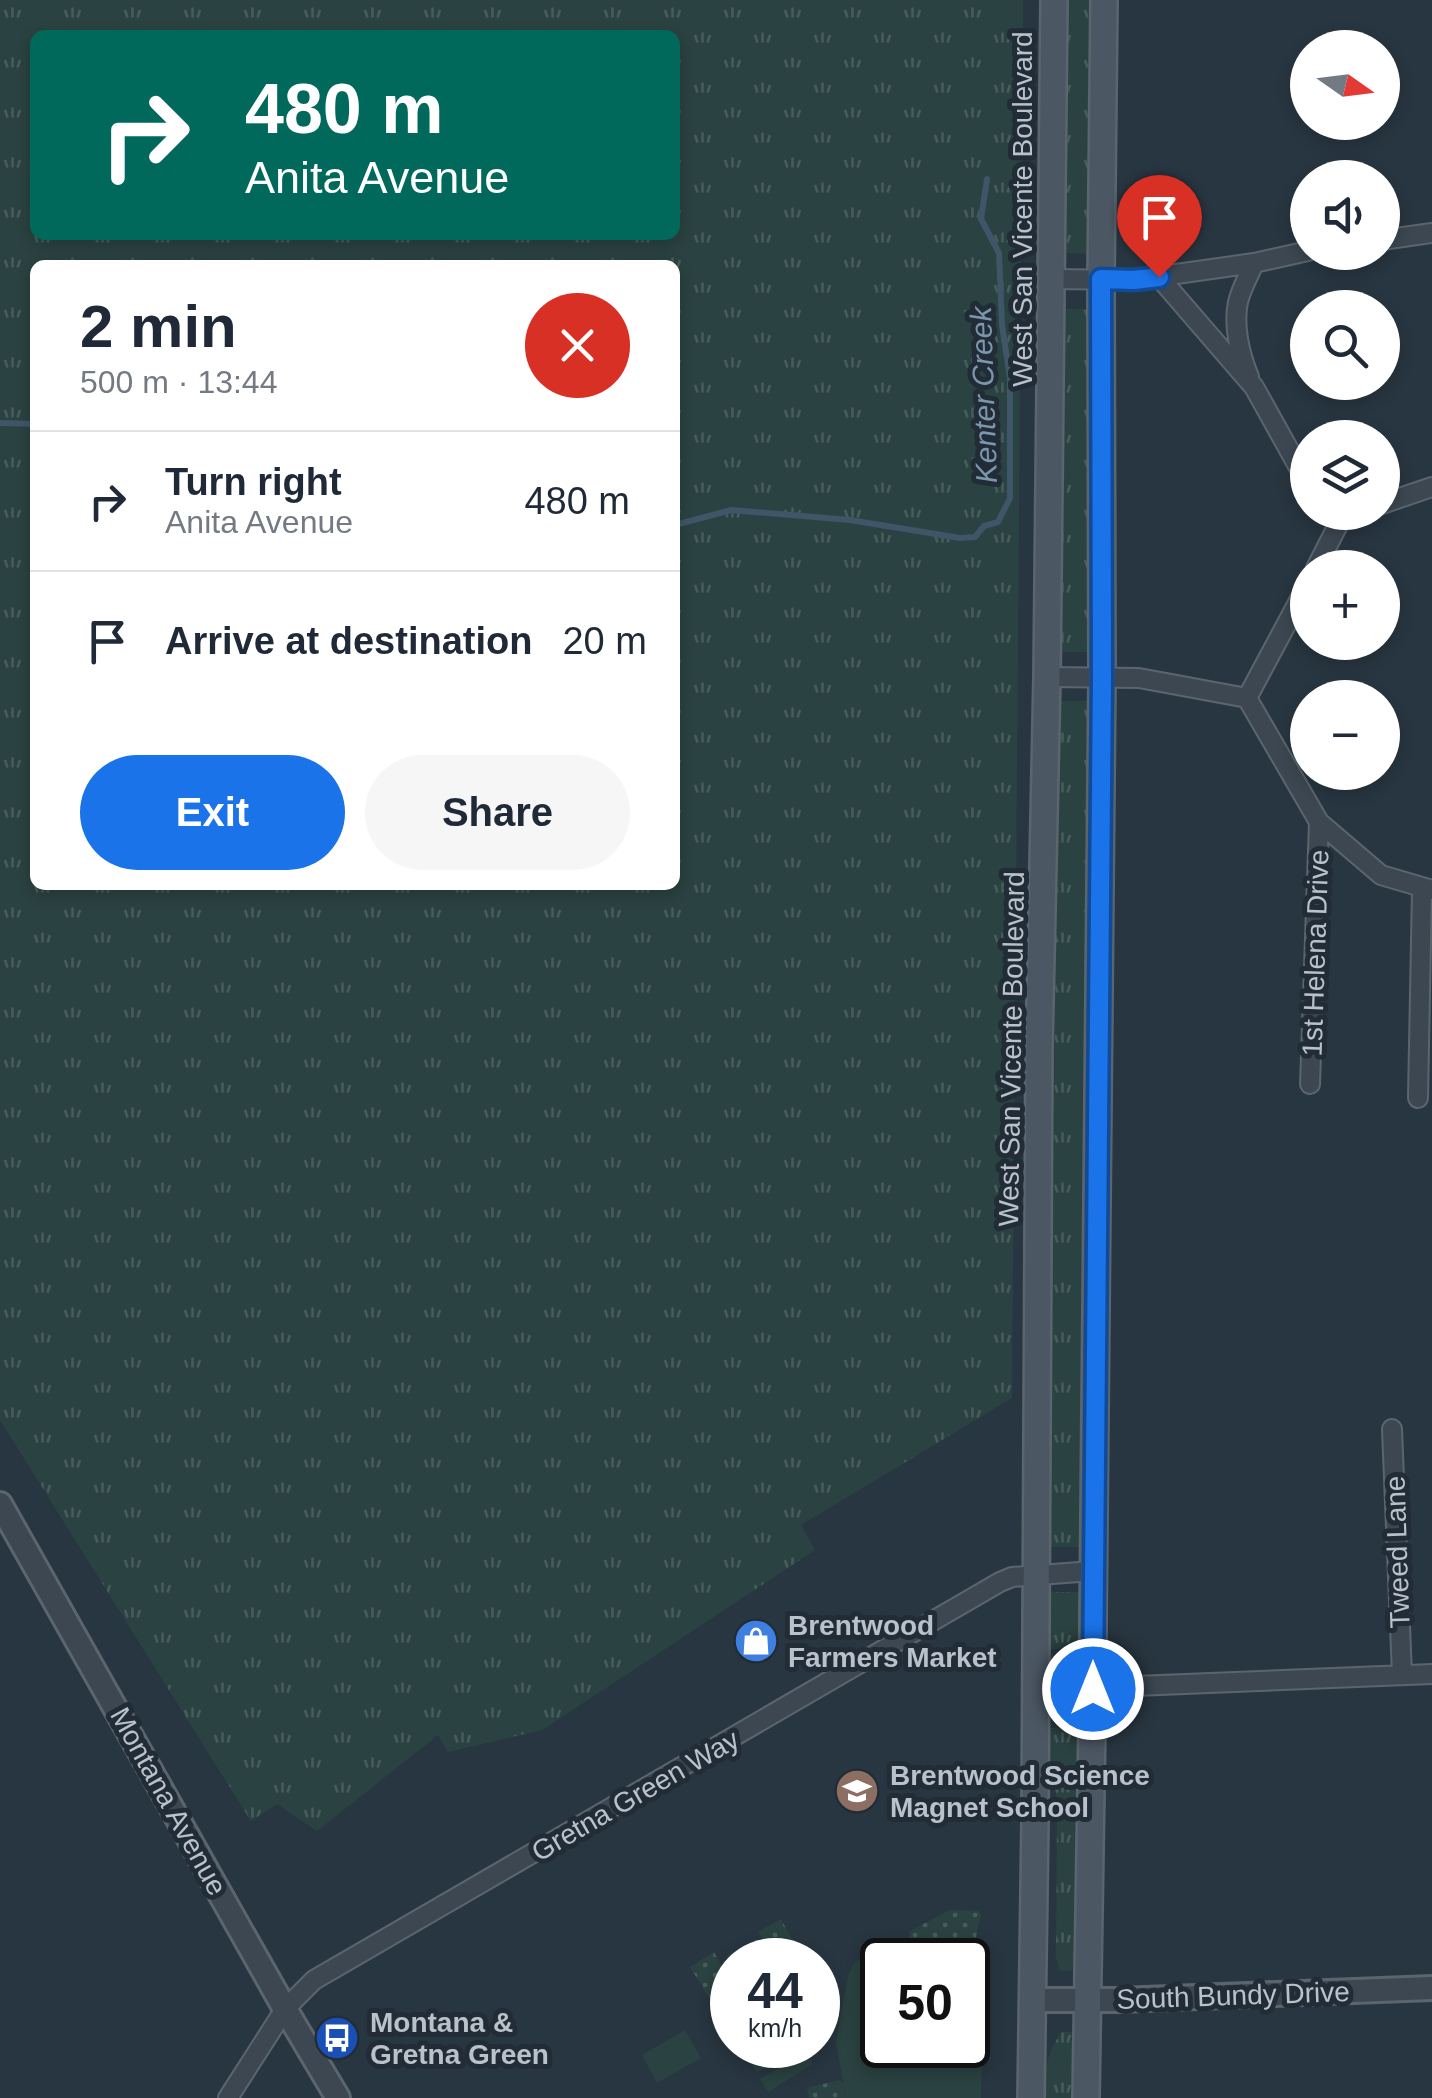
<!DOCTYPE html>
<html lang="en">
<head>
<meta charset="utf-8">
<style>
	body { margin:0; font-family:Helvetica,sans-serif; background:#f6f6f7; color:#1f2937; height:100vh; display:flex; flex-direction:column; font-size:38px; white-space:nowrap }
	* { box-sizing:border-box; margin:0 }
	p { font-size:32px; color:#747a83 }
	.icon { flex:none; width:55px; height:55px; fill:none; stroke:currentColor; stroke-width:2; stroke-linecap:round; stroke-linejoin:round }
	.map { position:relative; flex:1; overflow:hidden }
	.side { position:absolute; left:30px; top:260px; width:650px; height:630px; display:flex; flex-direction:column; background:#fff; border-radius:15px; box-shadow:0 5px 15px #0003 }
	.side>* { flex:none }
	.guide { position:absolute; left:30px; top:30px; width:650px; height:210px; border-radius:15px; box-shadow:0 5px 15px #0003; background:#00695c; color:#fff; overflow:hidden }
	.needle { width:65px; rotate:104deg }
	.buttons { position:absolute; left:1290px; top:30px; display:grid; gap:20px }
	.buttons a { display:grid; place-items:center; width:110px; height:110px; border-radius:50%; background:#fff; box-shadow:0 5px 15px #0003; font-size:50px }
	.speed { position:absolute; left:710px; top:1938px; display:flex; gap:20px; font-size:50px; font-weight:700; text-align:center }
	.speed>* { display:grid; place-content:center; width:130px; height:130px; border-radius:50%; background:#fff; box-shadow:0 5px 15px #0003; line-height:1 }
	.speed small { font-size:25px; font-weight:400 }
	.speed .limit { border:5px solid #111; border-radius:15px; background:#fff; color:#111 }
	.pin { position:absolute; display:grid; place-items:center; width:85px; height:85px; color:#fff; margin:-102px -42px; border-radius:50% 50% 50% 0; rotate:-45deg; box-shadow:0 0 10px #0007 }
	.pin .icon { rotate:45deg }
	.me { position:absolute; width:110px; margin:-55px; rotate:0deg; stroke-linejoin:round; filter:drop-shadow(0 0 8px #0008) }
	.turn { display:flex; align-items:center; gap:35px; height:210px; padding:0 50px; font-size:45px }
	.turn .icon { width:130px; height:130px; stroke-width:2.5 }
	.turn b { display:block; font-size:70px; line-height:85px }
	.round { display:grid; place-items:center; flex:none; width:105px; height:105px; border-radius:52px; background:#f6f6f7 }
	.headline { display:flex; align-items:center; justify-content:space-between; height:170px; padding:0 50px }
	h1 { font-size:60px; font-weight:600; line-height:75px }
	.cta { display:flex; gap:20px; margin-top:auto; padding:20px 50px }
	.cta a { flex:1; height:115px; border-radius:60px; background:#1a73e8; color:#fff; font-size:40px; font-weight:600; line-height:115px; text-align:center }
	.cta a+a { background:#f6f6f7; color:#1f2937 }
	ul { padding:0; list-style:none }
	li { display:flex; align-items:center; gap:30px; height:140px; padding:0 50px; border-top:2px solid #e0e1e3 }
	li div { flex:1 }
	li b { display:block; font-size:38px }
	li em { font-style:normal }
	.map>svg:first-child { display:block }
	.grass { fill:url(#grass-tufts); fill-rule:evenodd }
	.park { fill:url(#park-dots) }
	.pitch { fill:#2a4241; fill-rule:evenodd }
	.lines { fill:none; stroke-linecap:round; stroke-linejoin:round }
	.stream { stroke:#3f5669; stroke-width:6 }
	.minor-casing { stroke:#5a656e; stroke-width:22 }
	.tertiary-casing { stroke:#5a656e; stroke-width:28 }
	.secondary-casing { stroke:#5a656e; stroke-width:30 }
	.minor { stroke:#3c4751; stroke-width:18 }
	.tertiary { stroke:#3c4751; stroke-width:22 }
	.secondary { stroke:#4b5763; stroke-width:25 }
	.route-casing { stroke:#114b97; stroke-width:25 }
	.route { stroke:#1a73e8; stroke-width:18 }
	.labels { text-anchor:middle; stroke-width:10; stroke-linejoin:round; paint-order:stroke }
	.street-label { font-size:28px; fill:#b9c2cb; stroke:#212c36 }
	.poi-label { font-size:28px; font-weight:bold; fill:#b9c2cb; stroke:#212c36; text-anchor:start }
	.water-label { font-size:30px; font-style:italic; fill:#7c96ab; stroke:#212c36 }
</style>
</head>
<body>
<div class="map">
<svg width="1432" height="2098" viewBox="0 0 1432 2098">
	<defs>
		<pattern id="grass-tufts" width="24" height="20" patternUnits="userSpaceOnUse" patternTransform="scale(2.5)"><rect width="24" height="20" fill="#2a4241"/><path d="M3 7l-1-3M5 7V3M7 7l1-3M15 17l-1-3M17 17v-4M19 17l1-3" fill="none" stroke="#475c5b"/></pattern>
		<pattern id="park-dots" width="8" height="8" patternUnits="userSpaceOnUse" patternTransform="scale(2.5)"><rect width="8" height="8" fill="#2a4241"/><path d="M2 2h.1M6 6h.1" fill="none" stroke="#475c5b" stroke-width="1.8" stroke-linecap="round"/></pattern>
	</defs>
	<rect width="100%" height="100%" fill="#283641"/>
	<!-- grass -->
	<path class="grass" d="M0,0H1023L1012,1398L801,1525L815,1550L542,1730L448,1752L438,1735L317,1831L277,1804L251,1821L0,1420ZM675,35V235H35V35ZM35,265H675V885H35Z
		M1065,0H1096L1094,254L1062,253Z
		M1062,309H1094L1090,652H1057Z
		M1058,701H1090L1082,1547H1050Z
		M1050,1592H1082L1081,1649H1049Z
		M1049,1654L1081,1655L1080,1671H1051L1049,1667Z
		M1051,1707H1079L1080,1722H1048V1709Z
		M1048,1728H1081L1078,1970L1060,1971L1056,1957L1057,1809L1056,1794L1049,1764Z
		M1062,2032H1077V2098H1045C1045,2071 1045,2054 1062,2032Z"/>
	<!-- park -->
	<path class="park" d="M950,1910L978,1911L981,1914L972,1955L968,1957L957,1953L909,1952L907,1949L910,1931Z
		M781,1919L796,1946L773,1959L758,1932Z
		M714,1952L732,1984L709,1998L690,1967Z
		M840,2080L843,2084L846,2098H809L807,2089L810,2087Z"/>
	<!-- pitch -->
	<path class="pitch" d="M753,1941L764,1960H732V1967L726,1956Z
		M871,1952L957,1954C973,1958 981,1965 984,1981L981,2098H846L836,2042L848,1976L854,1963ZM882,1960H968V1963L976,1972L978,1980L974,1981L973,1972L968,1967V2045H882Z
		M685,2030L701,2058L657,2083L642,2055Z
		M774,2045H802L757,2073L749,2060Z
		M806,2052L813,2064L768,2092L760,2079Z"/>
	<g class="lines">
		<!-- stream -->
		<path class="stream" d="M0,423L35,424
			M675,525L731,510L850,520L960,538L975,537L984,526L998,522L1010,498V378L1002,325L999,253L981,219L987,179"/>
		<!-- minor casing -->
		<g class="minor-casing">
			<path id="minor" d="M1382,240L1432,233
				M1159,277L1254,387L1298,466L1308,478
				M1052,279L1134,280L1254,263L1308,251
				M1249,377C1240,355 1233,326 1238,302C1241,289 1249,275 1254,263
				M1382,504L1432,487
				M1316,568L1340,521L1362,512
				M1047,677L1139,678L1247,698L1319,822L1381,875L1432,890
				M1247,698L1308,584
				M1310,1084L1319,822
				M1418,1098L1422,889
				M1392,1429L1402,1675
				M1036,1690L1432,1674
				M228,2098L285,2009L314,1980L1000,1582L1012,1577L1093,1571"/>
		</g>
		<!-- tertiary casing -->
		<g class="tertiary-casing">
			<path id="tertiary" d="M0,1504L285,2009L338,2098
				M1034,2000H1119L1432,1988"/>
		</g>
		<!-- secondary casing -->
		<g class="secondary-casing">
			<path id="secondary" d="M1031,2098L1035,1820L1039,1050L1047,677L1054,0
				M1086,2098L1092,1725L1102,678L1101,279L1104,0"/>
		</g>
		<!-- minor -->
		<use href="#minor" class="minor"/>
		<!-- tertiary -->
		<use href="#tertiary" class="tertiary"/>
		<!-- secondary -->
		<use href="#secondary" class="secondary"/>
	</g>
	<g class="lines">
		<!-- route casing -->
		<g class="route-casing">
			<path id="route" d="M1093,1689L1102,678L1101,279L1134,280L1159,277"/>
		</g>
		<!-- route -->
		<use href="#route" class="route"/>
	</g>
	<!-- icons -->
	<defs>
		<g id="shop-disc" transform="scale(2.25)"><circle r="9.5" fill="#3f7fe0" stroke="#212c36"/><path d="M-5-2.5h2.3a2.7 3.5 0 0 1 5.4 0H5L5.5 6h-11ZM-1.5-2.5h3a1.5 2.3 0 0 0-3 0Z" fill="#fff"/></g>
		<g id="school-disc" transform="scale(2.25)"><circle r="9.5" fill="#8d6e63" stroke="#212c36"/><path d="M0-5L7-2L0 1L-7-2ZM-4 1L0 2.5L4 1V4Q0 6-4 4Z" fill="#fff"/></g>
		<g id="bus-disc" transform="scale(2.25)"><circle r="9.5" fill="#1a4fb4" stroke="#212c36"/><path d="M-5-6H5V4H4V6H2V4H-2V6H-4V4H-5ZM-3.5-4V0h7V-4ZM-3.5 1.2v1.5H-2V1.2ZM2 1.2v1.5H3.5V1.2Z" fill="#fff"/></g>
	</defs>
	<g fill-rule="evenodd">
		<use href="#shop-disc" x="756" y="1641"/>
		<use href="#school-disc" x="857" y="1791"/>
		<use href="#bus-disc" x="337" y="2038"/>
	</g>
	<g class="labels">
		<!-- street labels -->
		<g class="street-label">
			<text transform="translate(1022 209) rotate(-90)" y="10">West San Vicente Boulevard</text>
			<text transform="translate(1315 953) rotate(-88)" y="10">1st Helena Drive</text>
			<text transform="translate(1011 1049) rotate(-89)" y="10">West San Vicente Boulevard</text>
			<text transform="translate(1397 1552) rotate(-92)" y="10">Tweed Lane</text>
			<text transform="translate(635 1795) rotate(-30)" y="10">Gretna Green Way</text>
			<text transform="translate(169 1801) rotate(61)" y="10">Montana Avenue</text>
			<text transform="translate(1233 1995) rotate(-2)" y="10">South Bundy Drive</text>
		</g>
		<!-- poi labels -->
		<g class="poi-label">
			<text x="788" y="1635">Brentwood<tspan x="788" dy="32">Farmers Market</tspan></text>
			<text x="890" y="1785">Brentwood Science<tspan x="890" dy="32">Magnet School</tspan></text>
			<text x="370" y="2032">Montana &amp;<tspan x="370" dy="32">Gretna Green</tspan></text>
		</g>
		<!-- water labels -->
		<g class="water-label">
			<text transform="translate(984 395) rotate(-92)" y="10">Kenter Creek</text>
		</g>
	</g>
</svg>
<div class="buttons">
<a><svg class="needle" viewBox="-14 -14 28 28"><path d="M0-13l5 13h-10z" fill="#e53935"/><path d="M0 13l5-13h-10z" fill="#747a83"/></svg></a>
<a><svg class="icon" aria-label="sound" viewBox="0 0 24 24"><path d="M4 9h4l5-4v14l-5-4H4zM17 9q2 3 0 6"/></svg></a>
<a><svg class="icon" aria-label="search" viewBox="0 0 24 24"><circle cx="10" cy="10" r="6"/><path d="M15 15l6 6"/></svg></a>
<a><svg class="icon" aria-label="layers" viewBox="0 0 24 24"><path d="M12 4l9 5-9 5-9-5zM3 14l9 5 9-5"/></svg></a>
<a>+</a>
<a>−</a>
</div>
<div class="speed"><div>44<small>km/h</small></div><div class="limit">50</div></div>
<div class="pin" style="left:1159px;top:277px;background:#d93025"><svg class="icon" aria-label="arrive" viewBox="0 0 24 24"><path d="M6 21V4h12l-3 4 3 4H6"/></svg></div>
<svg class="me" style="left:1093px;top:1689px" viewBox="-20 -20 40 40"><circle r="17" fill="#1a73e8" stroke="#fff" stroke-width="3"/><path d="M0-11L8 9 0 5-8 9z" fill="#fff"/></svg>
<div class="guide">
<div class="turn"><svg class="icon" aria-label="right" viewBox="0 0 24 24"><path d="M7 20v-9h11M14 6l5 5-5 5"/></svg><div><b>480 m</b>Anita Avenue</div></div>
</div>
<section class="side">
<div class="headline"><div><h1>2 min</h1><p>500 m · 13:44</p></div><a class="round" style="background:#d93025;color:#fff"><svg class="icon" aria-label="close" viewBox="0 0 24 24"><path d="M6 6l12 12M18 6L6 18"/></svg></a></div>
<ul>
<li><svg class="icon" aria-label="right" viewBox="0 0 24 24"><path d="M7 20v-9h11M14 6l5 5-5 5"/></svg><div><b>Turn right</b><p>Anita Avenue</p></div><em>480 m</em></li>
<li><svg class="icon" aria-label="arrive" viewBox="0 0 24 24"><path d="M6 21V4h12l-3 4 3 4H6"/></svg><div><b>Arrive at destination</b></div><em>20 m</em></li>
</ul>
<div class="cta"><a>Exit</a><a>Share</a></div>
</section>
</div>
</body>
</html>
